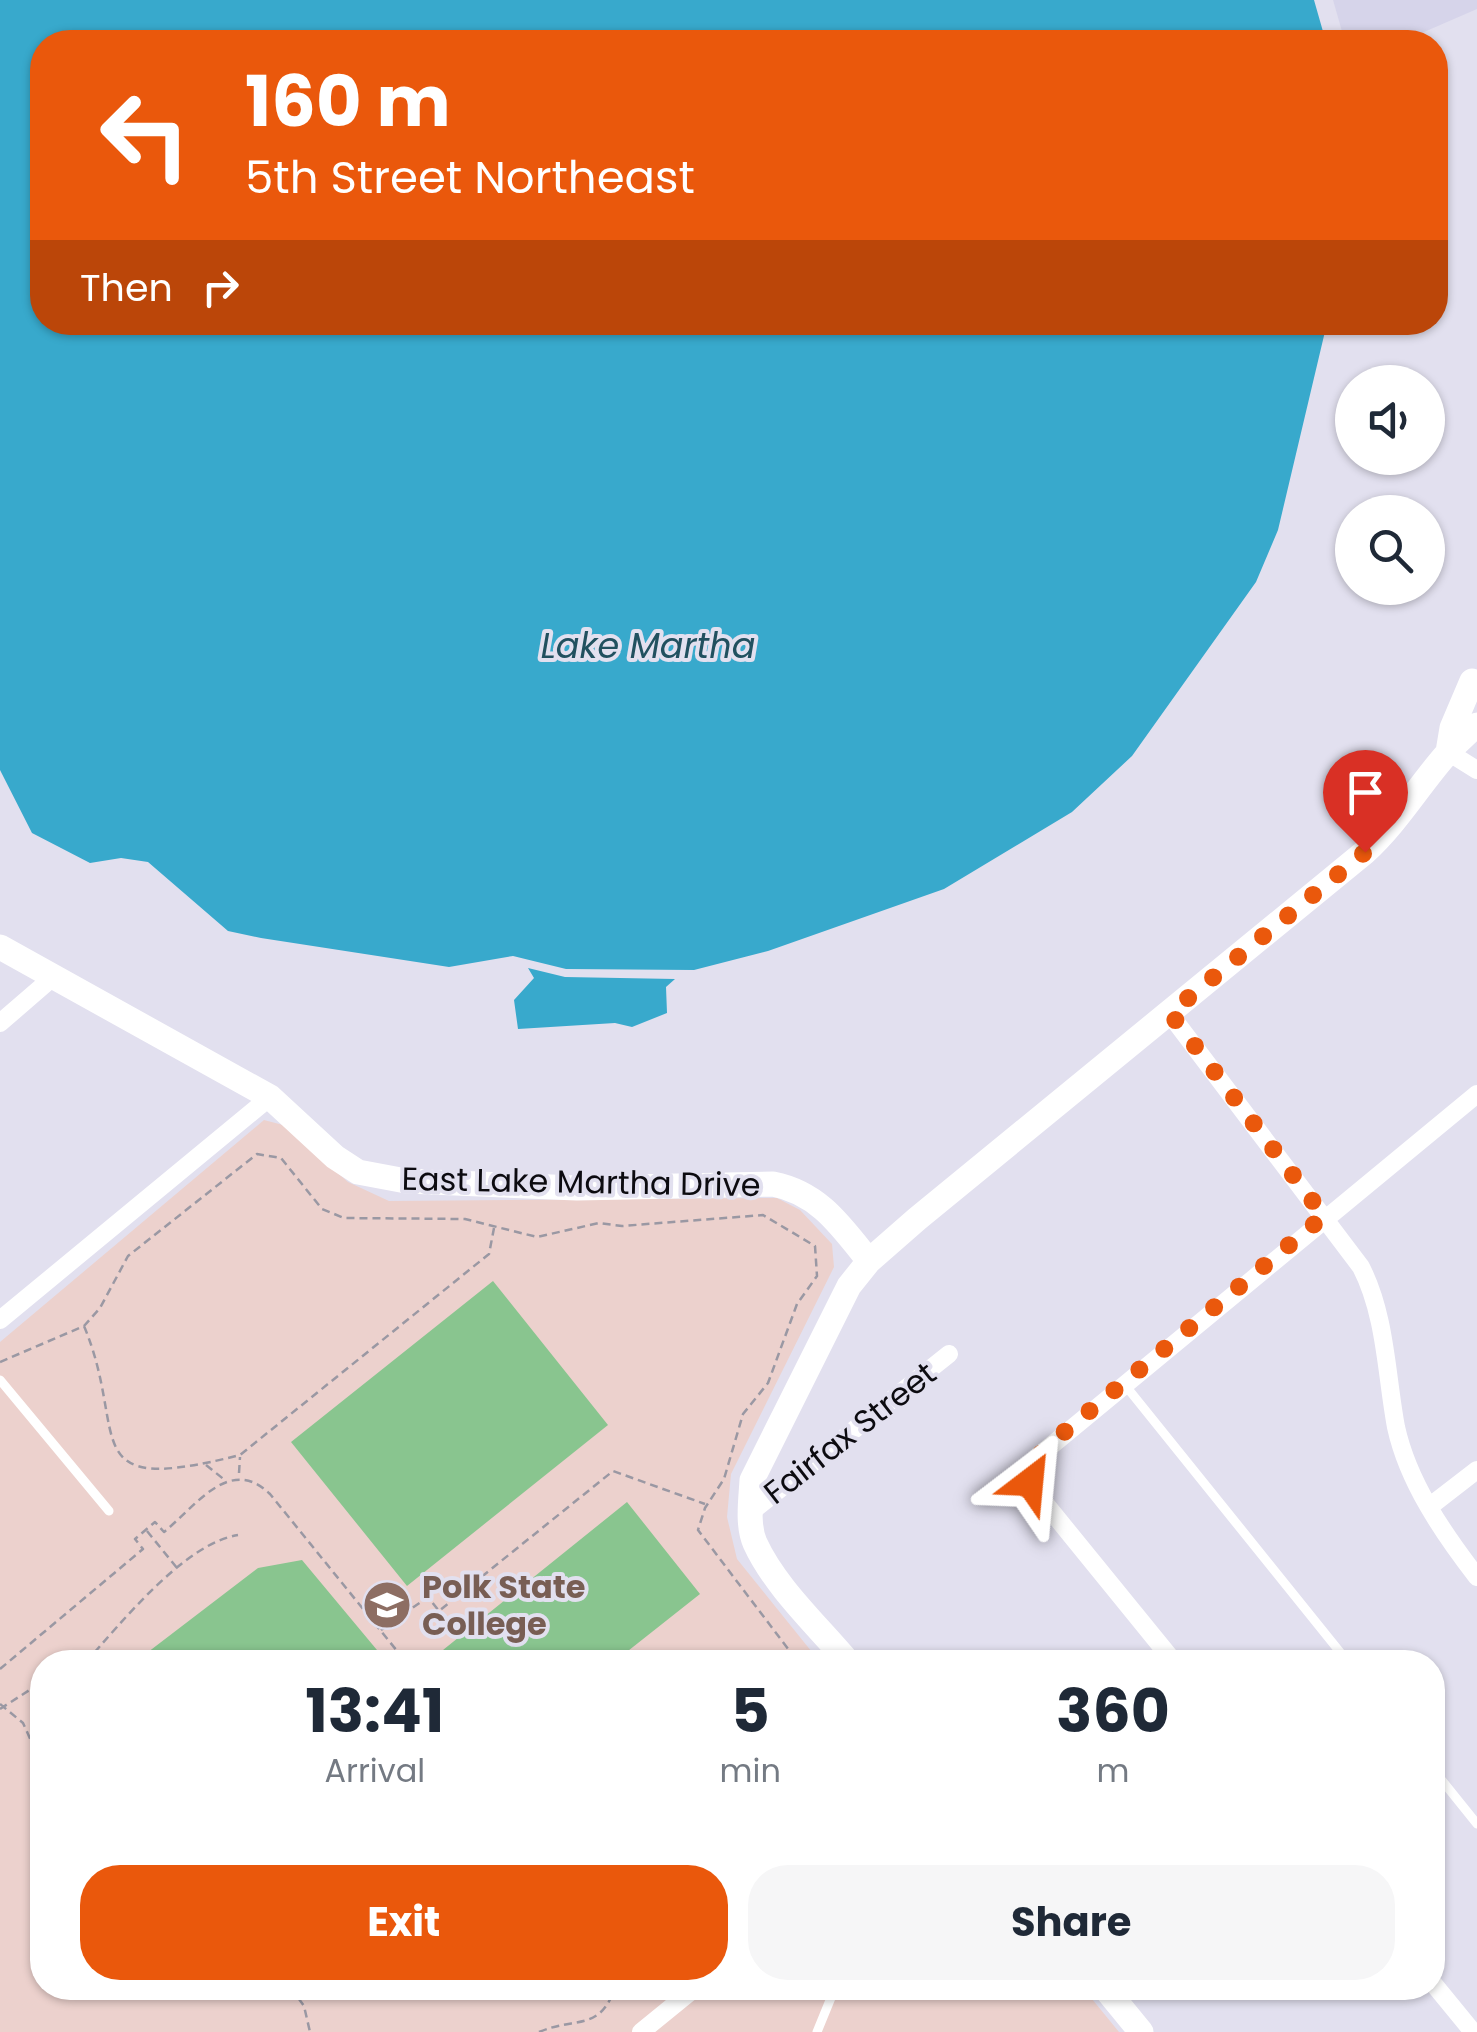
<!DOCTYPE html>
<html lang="en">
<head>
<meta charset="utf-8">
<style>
	body { margin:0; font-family:Poppins,sans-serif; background:#f6f6f7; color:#1f2937; height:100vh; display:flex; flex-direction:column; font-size:38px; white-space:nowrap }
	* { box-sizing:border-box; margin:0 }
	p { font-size:32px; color:#747a83 }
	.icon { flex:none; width:55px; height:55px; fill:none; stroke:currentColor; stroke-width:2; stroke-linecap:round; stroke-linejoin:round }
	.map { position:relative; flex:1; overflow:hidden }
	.panel { position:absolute; left:30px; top:1650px; width:1415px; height:350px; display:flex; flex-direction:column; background:#fff; border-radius:40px; box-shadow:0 2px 8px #0004 }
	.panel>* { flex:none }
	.guide { position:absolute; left:30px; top:30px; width:1418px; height:305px; border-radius:40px; box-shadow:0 2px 8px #0004; background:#ea580c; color:#fff; overflow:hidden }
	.buttons { position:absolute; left:1335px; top:365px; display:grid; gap:20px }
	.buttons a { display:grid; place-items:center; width:110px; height:110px; border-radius:50%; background:#fff; box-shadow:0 2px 8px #0004; font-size:50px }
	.pin { position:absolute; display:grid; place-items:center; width:85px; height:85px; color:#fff; margin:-102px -42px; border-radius:50% 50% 50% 0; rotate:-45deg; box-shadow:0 0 10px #0007 }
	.pin .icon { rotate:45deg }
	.me { position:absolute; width:110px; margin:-55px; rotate:29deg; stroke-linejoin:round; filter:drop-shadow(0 0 8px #0008) }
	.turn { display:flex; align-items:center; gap:35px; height:210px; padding:0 50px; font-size:45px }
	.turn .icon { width:130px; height:130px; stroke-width:2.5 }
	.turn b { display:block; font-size:70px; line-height:85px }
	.then { display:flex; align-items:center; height:95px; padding:0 50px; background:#0003; gap:20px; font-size:38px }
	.eta { display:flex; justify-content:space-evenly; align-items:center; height:170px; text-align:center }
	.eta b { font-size:60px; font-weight:700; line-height:70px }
	.primary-button { display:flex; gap:20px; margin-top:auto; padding:20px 50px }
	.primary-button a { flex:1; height:115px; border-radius:40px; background:#ea580c; color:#fff; font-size:40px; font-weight:700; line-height:115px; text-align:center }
	.primary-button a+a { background:#f6f6f7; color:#1f2937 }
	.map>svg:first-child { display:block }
	.built { fill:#d6d4ea }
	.education { fill:#ecd1cd }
	.green { fill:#89c58f }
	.water { fill:#38a9cc }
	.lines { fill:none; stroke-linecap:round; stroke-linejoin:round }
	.path { stroke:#9a98a3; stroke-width:2.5; stroke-dasharray:8 5; stroke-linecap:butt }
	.lane { stroke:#fff; stroke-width:9 }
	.street { stroke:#fff; stroke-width:18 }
	.secondary { stroke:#fff; stroke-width:25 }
	.route { stroke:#ea580c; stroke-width:18; stroke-dasharray:0 32.4 }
	.labels { text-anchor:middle; stroke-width:8; stroke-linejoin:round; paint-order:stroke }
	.street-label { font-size:32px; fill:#0c0b10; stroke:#e2e0ef }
	.education-label { font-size:32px; font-weight:bold; fill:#785e54; stroke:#e2e0ef; text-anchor:start }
	.water-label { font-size:35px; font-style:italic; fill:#21505f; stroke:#e2e0ef }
</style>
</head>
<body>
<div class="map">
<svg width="1477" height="2032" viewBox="0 0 1477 2032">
	<rect width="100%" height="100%" fill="#e2e0ef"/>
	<!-- built -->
	<path class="built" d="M1333,0H1477V9L1401,42H1345Z"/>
	<!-- education -->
	<path class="education" d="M264,1120L283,1125L348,1182L389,1201L777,1198L800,1210L832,1244L834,1267L731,1474L727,1517L737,1559L820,1662H42V1988H1083L1119,2032H0V1342Z"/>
	<!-- green -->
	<path class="green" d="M493,1281L608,1425L407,1586L291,1442Z
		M627,1502L700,1594L614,1662H453L443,1650Z
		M302,1560L387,1662H135L258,1568Z"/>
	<!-- water -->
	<path class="water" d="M0,0H1314L1326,42H42V322L1327,323L1278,530L1256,582L1132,756L1072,812L944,889L768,951L694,970L566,969L513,956L449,967L261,938L228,931L148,862L121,858L90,863L32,833L0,770Z
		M528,968L565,977L675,979L666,987L667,1013L632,1027L615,1023L518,1029L514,1000L534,978Z"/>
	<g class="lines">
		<!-- path -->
		<path class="path" d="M84,1326C130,1436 72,1498 240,1455L489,1254L494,1228
			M0,1362L84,1326L100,1308L128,1256L257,1154L281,1158L322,1209L344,1218L465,1219L537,1237L599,1223L622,1226L763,1215L815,1246L817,1276L797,1304L768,1383L743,1414L724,1479L705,1508L698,1530L798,1662
			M206,1465L226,1481
			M239,1473L240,1457
			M147,1531L177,1568
			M381,1630L428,1597L439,1611L613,1471L705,1504
			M86,1662C121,1623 185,1543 238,1535
			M0,1669L143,1549L135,1539L155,1522L164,1532C197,1505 230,1455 270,1494L406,1662
			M0,1704L23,1723L42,1765
			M0,1709L42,1682
			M291,1988L304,2006L310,2032
			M539,2032C577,2016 599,2032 615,1988"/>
		<!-- lane -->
		<path class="lane" d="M0,1380L109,1511
			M1125,1385L1348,1662
			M1432,1768L1477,1824
			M817,2032L835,1988"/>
		<!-- street -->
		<path class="street" d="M1448,752L1477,770
			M1169,1013L1361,1267C1386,1316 1386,1373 1396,1427C1408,1482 1443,1533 1477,1577
			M0,1023L52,978
			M0,1320L270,1097
			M1429,1507L1477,1470
			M751,1512L949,1354
			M1174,1662L1039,1496L1030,1482L1035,1459L1477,1094
			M1432,1982L1473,2032
			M641,2032L695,1988"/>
		<!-- secondary -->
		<path class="secondary" d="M1448,752L1452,728L1472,681
			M0,947L270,1097L335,1157L358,1172L406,1181L577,1188L773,1184C819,1193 841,1226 869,1261
			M848,1662C818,1626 775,1587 755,1543C747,1525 751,1499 752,1480L849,1286L869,1261L917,1219L1365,852C1407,814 1432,760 1477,725
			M1105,1988L1141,2032"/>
	</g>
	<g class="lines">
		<!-- route -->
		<path class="route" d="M1030,1482L1029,1470L1045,1448L1324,1216L1170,1013L1365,852"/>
	</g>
	<!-- icons -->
	<defs>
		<g id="university-disc" transform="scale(2.5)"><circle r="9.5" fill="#8d6e63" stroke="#e2e0ef"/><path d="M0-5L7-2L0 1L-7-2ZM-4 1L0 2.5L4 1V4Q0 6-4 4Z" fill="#fff"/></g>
	</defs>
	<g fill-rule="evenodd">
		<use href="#university-disc" x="387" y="1605"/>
	</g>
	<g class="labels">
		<!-- street labels -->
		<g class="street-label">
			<text transform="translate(581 1182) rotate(1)" y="11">East Lake Martha Drive</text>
			<text transform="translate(850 1433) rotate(-38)" y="11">Fairfax Street</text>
		</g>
		<!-- education labels -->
		<g class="education-label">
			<text x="422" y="1598">Polk State<tspan x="422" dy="37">College</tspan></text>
		</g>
		<!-- water labels -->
		<g class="water-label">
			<text x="648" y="658">Lake Martha</text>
		</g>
	</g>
</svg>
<div class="buttons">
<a><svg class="icon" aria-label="sound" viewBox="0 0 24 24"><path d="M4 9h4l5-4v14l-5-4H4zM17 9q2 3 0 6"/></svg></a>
<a><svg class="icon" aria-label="search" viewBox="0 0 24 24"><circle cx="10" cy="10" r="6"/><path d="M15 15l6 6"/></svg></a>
</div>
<div class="pin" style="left:1365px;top:852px;background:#d93025"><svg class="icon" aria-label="arrive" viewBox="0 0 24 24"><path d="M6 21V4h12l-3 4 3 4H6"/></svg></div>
<svg class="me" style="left:1030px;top:1482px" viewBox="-20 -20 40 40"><path d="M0-17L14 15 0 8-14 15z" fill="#ea580c" stroke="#fff" stroke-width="4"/></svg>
<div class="guide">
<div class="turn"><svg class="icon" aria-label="left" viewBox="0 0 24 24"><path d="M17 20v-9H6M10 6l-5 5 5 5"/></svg><div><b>160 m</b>5th Street Northeast</div></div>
<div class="then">Then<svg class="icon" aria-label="right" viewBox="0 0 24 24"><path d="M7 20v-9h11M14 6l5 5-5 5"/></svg></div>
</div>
<section class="panel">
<div class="eta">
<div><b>13:41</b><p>Arrival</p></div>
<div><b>5</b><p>min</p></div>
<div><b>360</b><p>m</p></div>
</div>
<div class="primary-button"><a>Exit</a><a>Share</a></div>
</section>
</div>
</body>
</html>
